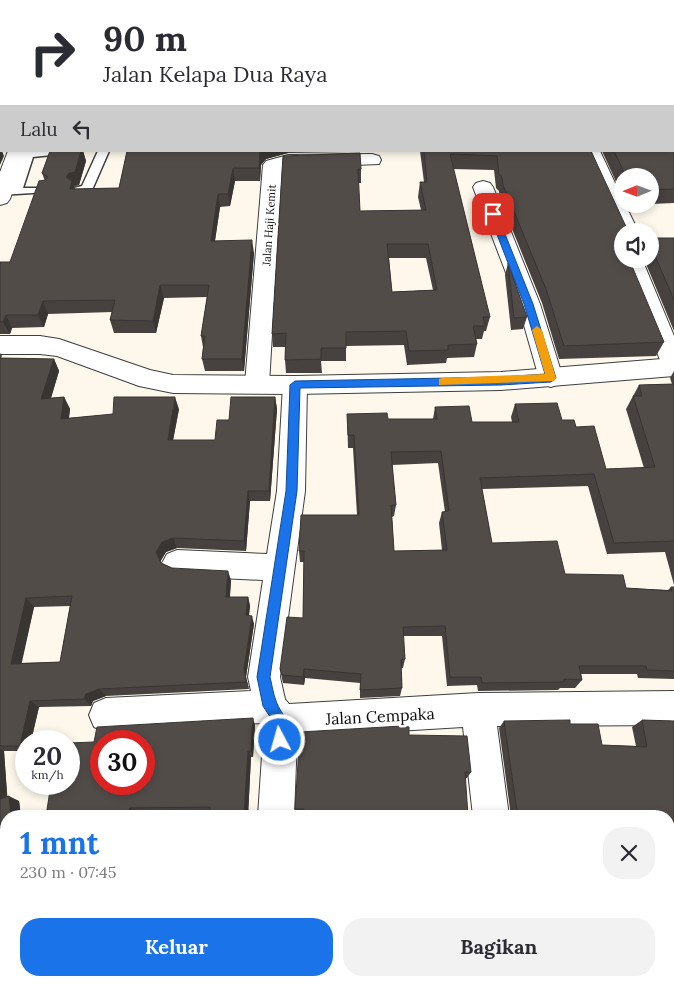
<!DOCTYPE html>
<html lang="id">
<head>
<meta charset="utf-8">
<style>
	body { margin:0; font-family:Lora,serif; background:#f2f2f3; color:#2b2b33; height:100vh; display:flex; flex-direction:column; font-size:19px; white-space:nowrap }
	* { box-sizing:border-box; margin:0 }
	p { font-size:16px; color:#7c7c81 }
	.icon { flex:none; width:28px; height:28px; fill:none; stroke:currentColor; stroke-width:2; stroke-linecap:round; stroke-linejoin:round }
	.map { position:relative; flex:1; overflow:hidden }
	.panel { position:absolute; left:0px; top:810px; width:675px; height:176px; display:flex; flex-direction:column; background:#fff; border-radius:20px 20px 0 0; box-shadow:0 2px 8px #0003 }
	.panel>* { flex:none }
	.banner { position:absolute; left:0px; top:0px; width:675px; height:152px; box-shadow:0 2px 8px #0003; background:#fff; color:#2b2b33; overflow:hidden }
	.needle { width:32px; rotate:269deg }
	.buttons { position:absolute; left:614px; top:168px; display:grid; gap:10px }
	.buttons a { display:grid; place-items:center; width:45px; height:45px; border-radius:50%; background:#fff; box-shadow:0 2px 8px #0003; font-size:25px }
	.speed { position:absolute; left:15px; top:730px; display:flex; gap:10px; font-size:25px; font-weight:700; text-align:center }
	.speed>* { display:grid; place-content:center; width:65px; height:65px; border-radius:50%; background:#fff; box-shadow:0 2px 8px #0003; line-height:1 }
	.speed small { font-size:12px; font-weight:400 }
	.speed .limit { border:8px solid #d22; background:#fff; color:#111 }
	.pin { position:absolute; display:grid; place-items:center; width:42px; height:42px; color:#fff; margin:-21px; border-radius:10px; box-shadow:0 2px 8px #0006 }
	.me { position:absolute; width:55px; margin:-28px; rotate:354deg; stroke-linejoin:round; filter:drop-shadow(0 0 4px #0008) }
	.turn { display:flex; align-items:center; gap:18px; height:105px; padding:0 20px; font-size:22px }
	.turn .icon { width:65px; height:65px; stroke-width:2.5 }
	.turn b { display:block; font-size:35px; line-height:42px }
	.then { display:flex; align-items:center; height:48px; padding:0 20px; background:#0003; gap:10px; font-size:19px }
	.round { display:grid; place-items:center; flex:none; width:52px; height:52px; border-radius:20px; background:#f2f2f3 }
	.headline { display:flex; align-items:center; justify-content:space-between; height:85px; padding:0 20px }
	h1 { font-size:30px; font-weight:700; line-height:38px; color:#1a73e8 }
	.primary-button { display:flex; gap:10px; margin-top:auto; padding:10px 20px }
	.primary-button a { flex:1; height:58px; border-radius:20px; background:#1a73e8; color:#fff; font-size:20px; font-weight:700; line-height:58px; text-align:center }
	.primary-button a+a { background:#f2f2f3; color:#2b2b33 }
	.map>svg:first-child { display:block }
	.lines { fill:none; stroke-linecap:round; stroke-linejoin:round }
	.service-casing { stroke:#3e3e3e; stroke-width:3 }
	.minor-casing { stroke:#3e3e3e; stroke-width:2 }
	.tertiary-casing { stroke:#3e3e3e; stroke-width:2 }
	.primary-casing { stroke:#1c1c1c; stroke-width:2 }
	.service { fill:#fff; fill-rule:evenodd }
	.minor { fill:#fff; fill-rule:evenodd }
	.tertiary { fill:#fff; fill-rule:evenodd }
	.primary { fill:#e8c570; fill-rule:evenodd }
	.wall { fill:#47413f; fill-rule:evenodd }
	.shaded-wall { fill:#393533 }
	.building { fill:#524c49; stroke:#393533; fill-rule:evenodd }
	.route { fill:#1a73e8; stroke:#114b97 }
	.slow { fill:#f59e0b }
	.labels { text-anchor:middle; stroke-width:5; stroke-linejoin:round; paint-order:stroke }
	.far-street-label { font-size:11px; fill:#0b0b0b; stroke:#fff }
	.near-street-label { font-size:16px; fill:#0b0b0b; stroke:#fff }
</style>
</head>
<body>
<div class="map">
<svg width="674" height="986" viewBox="0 0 674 986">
	<rect width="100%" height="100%" fill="#fdf8eb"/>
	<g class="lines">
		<!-- service casing -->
		<g class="service-casing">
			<path id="service" d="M372,0H380V1H372Z
				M0,120H1V126H0Z
				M23,151H66L61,154L33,157L23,188H49L51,190L49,192L0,195V189L11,188L21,159L12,158L10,156L12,154Z
				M98,151H109L92,190L86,194L74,192L72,190L74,188L82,186Z"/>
		</g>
		<!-- minor casing -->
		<g class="minor-casing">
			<path id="minor" d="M495,0H510V1H495Z
				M582,151H600L622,198V204H625L638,231H622V236H621Z
				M372,154L379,156L381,160L379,164L282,168L269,384L266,391L257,393L248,391L245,384L263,165L266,161L288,155Z
				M483,181L490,183L493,187L540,304L563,378L560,384L551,387L542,384L539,378L518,304L473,187L476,183Z
				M622,255V259H642L674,336V374L665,371L662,365L620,259Z
				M295,376L304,378L307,385L305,491L280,677L285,699L289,704L478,693L674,691V725L497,726L509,816H473L463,727L297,737L294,816H258L264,726L262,723L106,732L94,727L89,715L94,703L106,698L251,691L248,677L263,580L177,576L167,572L162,563L167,554L177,550L267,554L277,491L283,385L286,378Z
				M0,930H6V970H0Z
				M246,980H286V986H246Z
				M493,980H533L534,986H494Z"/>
		</g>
		<!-- tertiary casing -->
		<g class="tertiary-casing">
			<path id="tertiary" d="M8,151H26L10,199L7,203L0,205V172Z
				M0,336H40L59,339L150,370L173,375L295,376L501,372L674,358V376L501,390L295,394L173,393L139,386L57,356L40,354H0Z"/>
		</g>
		<!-- primary casing -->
		<g class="primary-casing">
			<path id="primary" d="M0,134L1,135V146H0Z"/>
		</g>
		<!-- service -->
		<use href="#service" class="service"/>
		<!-- minor -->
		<use href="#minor" class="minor"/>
		<!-- tertiary -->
		<use href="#tertiary" class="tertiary"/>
		<!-- primary -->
		<use href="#primary" class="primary"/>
	</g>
	<!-- wall -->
	<path class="wall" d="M0,0H278V1H1V82H0Z
		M315,0H368V1H315Z
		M674,129V203L628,205L626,204H650V176H622V195L602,151H674Z
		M50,151H83L86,161L79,185L74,186L75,189L119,188L127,151H359V152L288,153L266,159L261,165L260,181H235L230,206L220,207L215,241L254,253L244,371H205L202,359L203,347L201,336L207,297L164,298L156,333H114L110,320L112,312L48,314L44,327L12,328L10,334H0V262H10L45,181L42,173Z
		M420,151H591L622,231V259L664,342L656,356L559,359L542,303L500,199L499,191L496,188L494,170L453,169L490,317L486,331H484L482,339H476L477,344L474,357L447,358L446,363L407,365L404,345L346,346V361H321L322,373H286L285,360V347H273L272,334L283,156L361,169V183H358L360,211L421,210L418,197L420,182H424ZM389,258H426L433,290L392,292Z
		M650,238H674V331L644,259H650Z
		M508,263L527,317L523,329L511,330L505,275Z
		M0,353L2,356L1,358L54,359L59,371L51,398L64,397L70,409L69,418L179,409L173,440H215L229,420L275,397L277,409L270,501H250L246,551L177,548L166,552L160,562L161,563L172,568L231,580L230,597H248L250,606L249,615L254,624L246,677L249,689L106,696L93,701L91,706L39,707L31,741H26V751H4L7,797L19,801L21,816H6V846L0,848ZM70,606L60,662L21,663L34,607Z
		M674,371V585L665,552L607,554L588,486L482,489L492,543L565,574L626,588L668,590L671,587H674V679L638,678L637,674H581L582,680L575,688H560L558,690L478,691L477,685L447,686L442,636H403L405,659L403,668H401L402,688L400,696L360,698V683L305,678L304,685L283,683L280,669L303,618L304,562H300L299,551L357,515L353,448H348L347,414L388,419H433L435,407L472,422H512L511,417L515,404L562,420L576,427L606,469L644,468L626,409L639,385L672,384L670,378ZM438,463L445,512H442L439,523L442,550L394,551L392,517L394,516L396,505L392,465Z
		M642,720L674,721V863H669V816H511L499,728L504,721L570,724L602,745L636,746L632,727Z
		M255,725L253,757H251L248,816H210V811L136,812L133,816L94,742Z
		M409,735L471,772L467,778L304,813H296L295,809Z
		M535,980H669L673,986H535H536Z"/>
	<!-- shaded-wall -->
	<path class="shaded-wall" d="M0,146L1,151H2L4,156L0,165Z
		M81,151H83L86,161L79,185L74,186L77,194L74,202L66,177Z
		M260,151H288V153L266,159L261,165L260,181L259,168Z
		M233,168L235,181L230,206L228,194Z
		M218,194L220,207L213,253L211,241Z
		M252,240L254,253L244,371L242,359Z
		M160,285L164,298L156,333L153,321Z
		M43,301L48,314L44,327L38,315Z
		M6,315L12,328L10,334L3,322Z
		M54,359L59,371L47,411L41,399Z
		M64,397L70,409L67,431L61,419Z
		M175,397L179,409L171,451L168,440Z
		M275,397L277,409L270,501L269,491Z
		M248,491L250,501L246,551L244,541Z
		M173,538L177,548L166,552L160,562L156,552L162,542Z
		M228,571L231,580L229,606L226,597Z
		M248,597L250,606L248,624L246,615Z
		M26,598L34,607L20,671L11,664Z
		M252,616L254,624L246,677L249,689L246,682L244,669Z
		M304,669L305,678L304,685L303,677Z
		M99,689L106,696L93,701L91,706L84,699L86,694Z
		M30,701L39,707L31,741H26V750L20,746Z
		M253,718L255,725L253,757L251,751Z
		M0,749L4,751L8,805L0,801Z
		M248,751L251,757L248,816H244Z
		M9,796L19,801L21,816H11Z
		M130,808L136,812L133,816H124Z
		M6,839V846L0,848V841Z
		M242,980H244L246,986H242L241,981Z"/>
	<!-- building -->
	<path class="building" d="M0,0H125V1H1V68H0Z
		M177,0H276L275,1H176Z
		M674,129V189L650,190V176H626L614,151H674Z
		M50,151H81L75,172L69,173L66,177L72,181L70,189L119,188L127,151H260L259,168H233L228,194H218L211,241L252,240L242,359H202L205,336H201L209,285H160L153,321L110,320L115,300L43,301L38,315H6L3,322H0V262H10L39,181L45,180L48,177L42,173Z
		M424,151H591L628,231H622V259H629L664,342L564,346L546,289L503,185L502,177L499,174L497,156L450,154L490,317H483L485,326H473L477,344L448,345V350L409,351L406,331L346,332V348H321V359L285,360L286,333L272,334L283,156L360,153L361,169H358L360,211L426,210L420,182H427ZM387,244H428L437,290L392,292Z
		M650,238H674V300L650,244Z
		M508,263L527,317L514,318Z
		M0,358L54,359L41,399L64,397L61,419L113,414L114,397H175L168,440H215L217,420H229L231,397H275L269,491H248L244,541L173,538L162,542L156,552L161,563L172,568L228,571L226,597H248L246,615L252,616L244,669L246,682L99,689L86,694L84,699L30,701L20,746H0ZM72,596L60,662L11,664L26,598Z
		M674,384V541L614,543L594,474L480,478L492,543L557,541L565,574L623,575L626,588L672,591L671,587H674V671L647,670L646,666H579L582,680L564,679V682L482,683L481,677H450L445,626L403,627L405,659L401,660L402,688L360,690L361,674L304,669L303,677L282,675L280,669L287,617L303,618L304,551H299L301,515H359L354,435H348L347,414L387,413L388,419H437L435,407L469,406L472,422H519L515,404L557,403L562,420H574L576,427L594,426L606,469L655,467L633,396H642L639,385ZM441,451L449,511L442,512L447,550L394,551L391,505H396L391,452Z
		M253,718L251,751H248L244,816H210V807L130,808L124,816H46L51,784H69V743L94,742L97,727ZM101,741H144V784H101Z
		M570,720V724H598L602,745L647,747L642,720L674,721V860H669V816H516L517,811L504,721Z
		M402,726L409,727V735L467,736L471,772H465L468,816H304V809H295L300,732Z
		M9,796L11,816H6V839L0,841V799Z
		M669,902L674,928V950H669Z
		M669,965L673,986H543L542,980H669Z
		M67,980H242L241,981L242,986H18L67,981Z
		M285,980H482V983H489L490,986H286V981Z"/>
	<!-- route -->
	<path class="route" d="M493,211L497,214L533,304L556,378L551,382L501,385L300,388L297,491L270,677C272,685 273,693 276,701C282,718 295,720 285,745L280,747L275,745L273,740L274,723L263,706L257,677L286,491L290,385L295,381L501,377L545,374L524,304L489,214Z"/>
	<!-- slow -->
	<path class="slow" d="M537,326L542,330L556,378L554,381L439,385V379L442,378L545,374L532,330Z"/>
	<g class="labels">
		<!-- far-street labels -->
		<g class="far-street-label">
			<text transform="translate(269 225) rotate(-86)" y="4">Jalan Haji Kemit</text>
		</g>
		<!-- near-street labels -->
		<g class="near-street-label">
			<text transform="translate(380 716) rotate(-3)" y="6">Jalan Cempaka</text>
		</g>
	</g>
</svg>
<div class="buttons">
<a><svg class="needle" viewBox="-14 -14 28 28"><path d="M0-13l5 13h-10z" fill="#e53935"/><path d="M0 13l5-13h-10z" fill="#7c7c81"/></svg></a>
<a><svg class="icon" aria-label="sound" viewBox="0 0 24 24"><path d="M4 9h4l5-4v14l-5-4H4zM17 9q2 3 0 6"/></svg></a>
</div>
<div class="speed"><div>20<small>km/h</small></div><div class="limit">30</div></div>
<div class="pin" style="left:493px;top:214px;background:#d93025"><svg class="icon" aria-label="arrive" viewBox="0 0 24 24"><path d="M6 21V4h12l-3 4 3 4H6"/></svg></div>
<svg class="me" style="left:280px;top:740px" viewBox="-20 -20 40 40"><circle r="17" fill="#1a73e8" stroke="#fff" stroke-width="3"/><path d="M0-11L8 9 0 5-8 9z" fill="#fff"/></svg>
<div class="banner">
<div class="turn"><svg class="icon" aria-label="right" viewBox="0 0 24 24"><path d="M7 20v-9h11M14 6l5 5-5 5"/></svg><div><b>90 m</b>Jalan Kelapa Dua Raya</div></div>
<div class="then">Lalu<svg class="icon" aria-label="left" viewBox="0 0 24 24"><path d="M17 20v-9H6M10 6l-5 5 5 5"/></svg></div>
</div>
<section class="panel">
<div class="headline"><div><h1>1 mnt</h1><p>230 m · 07:45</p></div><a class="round"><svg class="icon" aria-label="close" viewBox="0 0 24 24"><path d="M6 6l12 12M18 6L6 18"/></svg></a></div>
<div class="primary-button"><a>Keluar</a><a>Bagikan</a></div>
</section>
</div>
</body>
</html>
